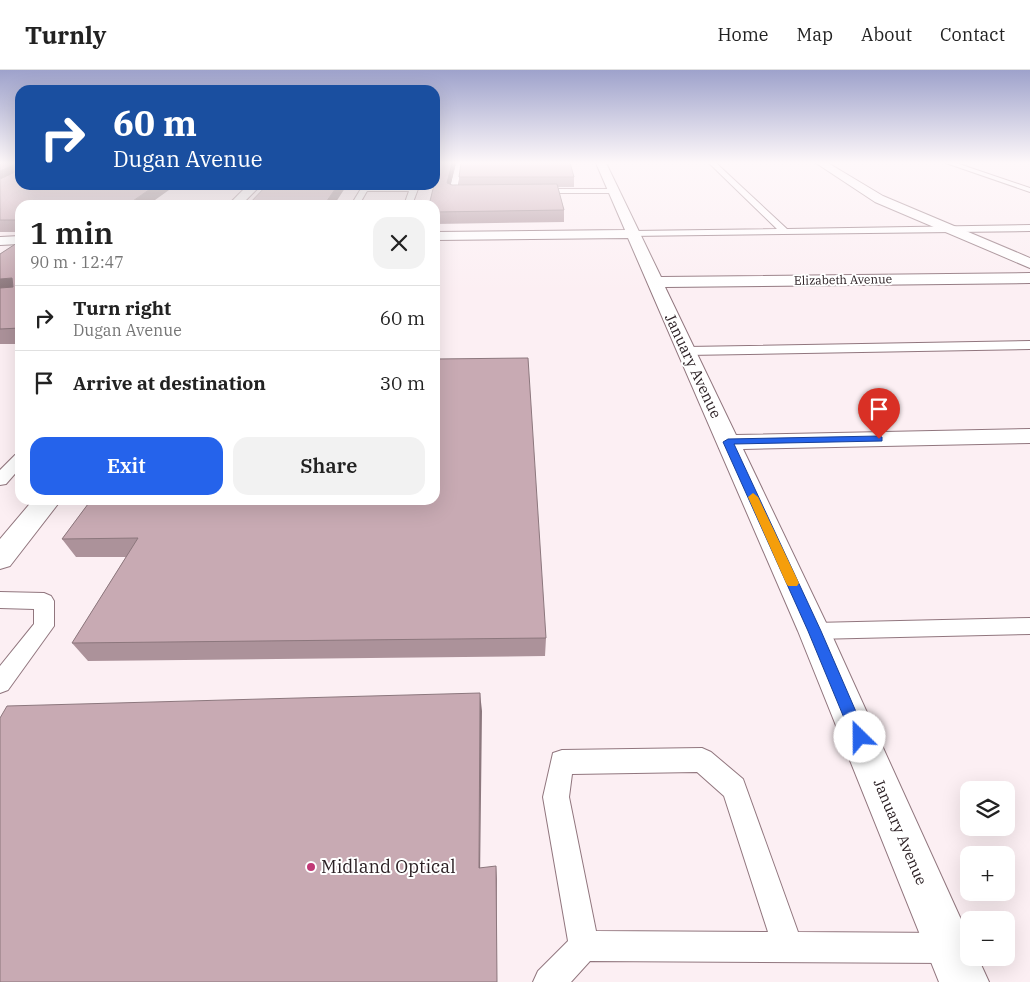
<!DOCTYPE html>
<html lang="en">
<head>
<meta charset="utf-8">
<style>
	body { margin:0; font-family:"IBM Plex Serif",serif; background:#f2f2f2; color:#222; height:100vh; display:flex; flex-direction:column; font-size:19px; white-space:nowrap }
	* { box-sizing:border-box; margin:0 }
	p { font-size:16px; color:#767676 }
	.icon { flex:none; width:28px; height:28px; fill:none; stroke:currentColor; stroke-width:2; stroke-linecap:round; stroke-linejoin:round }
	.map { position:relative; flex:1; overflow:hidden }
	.side { position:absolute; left:15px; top:130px; width:425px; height:305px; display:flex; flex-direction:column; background:#fff; border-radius:15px; box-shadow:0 5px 20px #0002 }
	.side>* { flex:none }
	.banner { position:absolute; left:15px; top:15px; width:425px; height:105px; border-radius:15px; box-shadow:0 5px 20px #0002; background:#1a4fa0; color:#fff; overflow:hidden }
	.fabs { position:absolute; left:960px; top:711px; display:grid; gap:10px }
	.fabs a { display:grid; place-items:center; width:55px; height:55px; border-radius:10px; background:#fff; box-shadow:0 5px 20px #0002; font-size:25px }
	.pin { position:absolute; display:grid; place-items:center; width:42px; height:42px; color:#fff; margin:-51px -21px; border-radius:50% 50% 50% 0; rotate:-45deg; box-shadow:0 0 5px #0007 }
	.pin .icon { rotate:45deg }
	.me { position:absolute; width:55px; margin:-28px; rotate:337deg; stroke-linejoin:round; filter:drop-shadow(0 0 4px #0008) }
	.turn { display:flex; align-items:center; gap:18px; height:105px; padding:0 15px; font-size:22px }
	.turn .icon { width:65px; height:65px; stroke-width:2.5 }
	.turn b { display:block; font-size:35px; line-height:42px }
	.round { display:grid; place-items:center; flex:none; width:52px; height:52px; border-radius:15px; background:#f2f2f2 }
	.overview { display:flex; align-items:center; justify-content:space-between; height:85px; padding:0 15px }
	h1 { font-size:30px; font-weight:600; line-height:38px }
	.button { display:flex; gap:10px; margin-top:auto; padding:10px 15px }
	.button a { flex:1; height:58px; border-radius:15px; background:#2563eb; color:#fff; font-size:20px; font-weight:600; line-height:58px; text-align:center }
	.button a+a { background:#f2f2f2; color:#222 }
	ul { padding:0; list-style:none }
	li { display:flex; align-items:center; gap:15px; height:65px; padding:0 15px; border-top:1px solid #e0e0e0 }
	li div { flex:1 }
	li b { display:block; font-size:19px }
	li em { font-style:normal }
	header { display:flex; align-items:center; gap:30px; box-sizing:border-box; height:70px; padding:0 25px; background:#fff; border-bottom:1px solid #e0e0e0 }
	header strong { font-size:24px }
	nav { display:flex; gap:28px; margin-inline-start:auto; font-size:18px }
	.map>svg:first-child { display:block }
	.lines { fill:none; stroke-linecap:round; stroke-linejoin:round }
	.lane-casing { stroke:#91767e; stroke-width:2 }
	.street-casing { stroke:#91767e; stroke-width:2 }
	.lane { fill:#fff; fill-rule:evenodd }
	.street { fill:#fff; fill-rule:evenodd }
	.wall { fill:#ac929a }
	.shaded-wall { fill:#8c777d }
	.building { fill:#c8aab3; stroke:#8c777d }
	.route { fill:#2563eb; stroke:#184099 }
	.slow { fill:#f59e0b }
	.poi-dot { fill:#c13976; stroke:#fff; stroke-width:2 }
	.labels { text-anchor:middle; stroke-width:4; stroke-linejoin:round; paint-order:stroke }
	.far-street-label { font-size:12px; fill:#2b2024; stroke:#fff }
	.street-label { font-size:15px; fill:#2b2024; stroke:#fff }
	.near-poi-label { font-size:18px; fill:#2b2024; stroke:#fff; text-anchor:start }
</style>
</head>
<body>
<header>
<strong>Turnly</strong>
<nav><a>Home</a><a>Map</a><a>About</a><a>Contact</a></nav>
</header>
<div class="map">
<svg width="1030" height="912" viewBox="0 0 1030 912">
	<rect width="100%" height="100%" fill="#fceff3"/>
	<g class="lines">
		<!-- lane casing -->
		<g class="lane-casing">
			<path id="lane" d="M456,93H462L457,120L475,122L474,124H453L449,122Z
				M709,93H716L787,159L1030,155V161L630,166L629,164L633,161L777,159Z
				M946,93H956L1030,118V122Z
				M362,117H414L418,119L412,135H404L409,121H367L359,135H351Z
				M537,119H614L618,121L614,123H534L533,121Z
				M1030,271V279L687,285L681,281L687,277Z
				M20,383V398L6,414L0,415V400L15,385Z
				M0,522L44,523L51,526L54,531V556L8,620L0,623V596L34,554V539L0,538Z
				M1030,548V564L814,569L807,567L804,561L807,555L814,553Z
				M702,678L711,682L743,709L798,862L948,863L959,867L963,878L959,889L948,893L590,891L571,912H533L538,901L568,871L543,727L553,683L562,680ZM697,702L724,726L768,862L596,861L569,727L572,704Z"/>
		</g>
		<!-- street casing -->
		<g class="street-casing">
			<path id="street" d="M596,93H606L661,207L1030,203V213L665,217L736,365L1030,359V373L743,379L830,561L969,867V888H978L989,912H939L798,561L628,168L435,170V162L625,160Z
				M816,93H828L883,126L1030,188V198L875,132Z
				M248,115H261L241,135H228Z
				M20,166V174L0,175V167Z
				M33,430H61L10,496L0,499V469Z"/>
		</g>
		<!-- lane -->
		<use href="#lane" class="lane"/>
		<!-- street -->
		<use href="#street" class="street"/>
	</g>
	<!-- wall -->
	<path class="wall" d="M0,93L20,135V162H0Z
		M435,93H456L450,114L452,115H459V107H574V117H558L564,140V152L435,154V135L438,100H435Z
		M20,171V274H0V184Z
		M91,430L546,568L545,586L88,591L72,573L126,487H76L62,469Z"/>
	<!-- shaded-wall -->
	<path class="shaded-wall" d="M452,93H456L448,124L447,113Z
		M16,94L20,102L0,114V101Z
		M156,115H176L148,135H127Z
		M338,115H347L334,135H324Z
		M12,208L20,222L0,224V209Z
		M480,623L482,641L480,811L479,798Z
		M496,796L497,809V912Z"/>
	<!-- building -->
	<path class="building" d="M0,93H20V115H156L127,135H20V150H0V109L15,102L16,94L0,101Z
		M440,93H452L447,113L452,115L557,114L564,140L435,142V135H429L434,115H435V111Z
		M461,93H570L574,107H459Z
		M267,115H338L324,135H248Z
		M20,171V258L0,259V218L13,217L12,208L0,209V184Z
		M528,288L546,568L72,573L138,468L62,469L91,430H435V289Z
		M480,623L479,798L496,796L497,912H0V648L7,636Z"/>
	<!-- sky -->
	<linearGradient id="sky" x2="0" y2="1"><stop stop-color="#9ea2cb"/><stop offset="0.42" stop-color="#fef8fa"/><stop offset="1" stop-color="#fef8fa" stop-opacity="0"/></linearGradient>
	<rect width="1030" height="221" fill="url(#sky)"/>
	<!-- route -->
	<path class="route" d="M879,366L882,367V371L734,374L821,561L867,667L865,672L860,674L854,672L808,561L723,372L728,369Z"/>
	<!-- slow -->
	<path class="slow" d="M753,423L758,427L799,513L797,516H788L786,513L748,427Z"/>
	<!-- markers -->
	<circle class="poi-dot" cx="311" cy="797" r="5"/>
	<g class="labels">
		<!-- far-street labels -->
		<g class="far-street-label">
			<text transform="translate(843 210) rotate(-1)" y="4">Elizabeth Avenue</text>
		</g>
		<!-- street labels -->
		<g class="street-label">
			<text transform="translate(693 296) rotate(65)" y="5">January Avenue</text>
			<text transform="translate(900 762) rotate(67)" y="5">January Avenue</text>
		</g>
		<!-- near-poi labels -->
		<g class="near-poi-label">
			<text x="321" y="803">Midland Optical</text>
		</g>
	</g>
</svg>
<div class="fabs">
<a><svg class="icon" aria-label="layers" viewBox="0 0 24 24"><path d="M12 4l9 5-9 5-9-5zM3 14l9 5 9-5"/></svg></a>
<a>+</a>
<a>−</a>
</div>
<div class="pin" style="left:879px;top:369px;background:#d93025"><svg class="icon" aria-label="arrive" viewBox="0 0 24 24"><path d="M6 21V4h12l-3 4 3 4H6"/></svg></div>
<svg class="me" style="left:860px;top:667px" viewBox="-20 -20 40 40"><circle r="19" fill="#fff"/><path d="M0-13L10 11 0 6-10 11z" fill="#2563eb"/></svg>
<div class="banner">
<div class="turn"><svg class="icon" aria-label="right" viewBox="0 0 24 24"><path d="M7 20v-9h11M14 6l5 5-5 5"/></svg><div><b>60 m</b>Dugan Avenue</div></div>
</div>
<section class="side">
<div class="overview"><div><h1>1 min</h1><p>90 m · 12:47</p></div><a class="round"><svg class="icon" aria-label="close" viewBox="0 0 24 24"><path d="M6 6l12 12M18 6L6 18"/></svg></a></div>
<ul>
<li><svg class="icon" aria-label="right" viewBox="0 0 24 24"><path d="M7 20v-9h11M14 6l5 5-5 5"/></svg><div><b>Turn right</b><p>Dugan Avenue</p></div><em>60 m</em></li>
<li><svg class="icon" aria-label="arrive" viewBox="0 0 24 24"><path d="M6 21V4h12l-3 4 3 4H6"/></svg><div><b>Arrive at destination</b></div><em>30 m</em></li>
</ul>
<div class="button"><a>Exit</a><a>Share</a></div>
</section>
</div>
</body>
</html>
